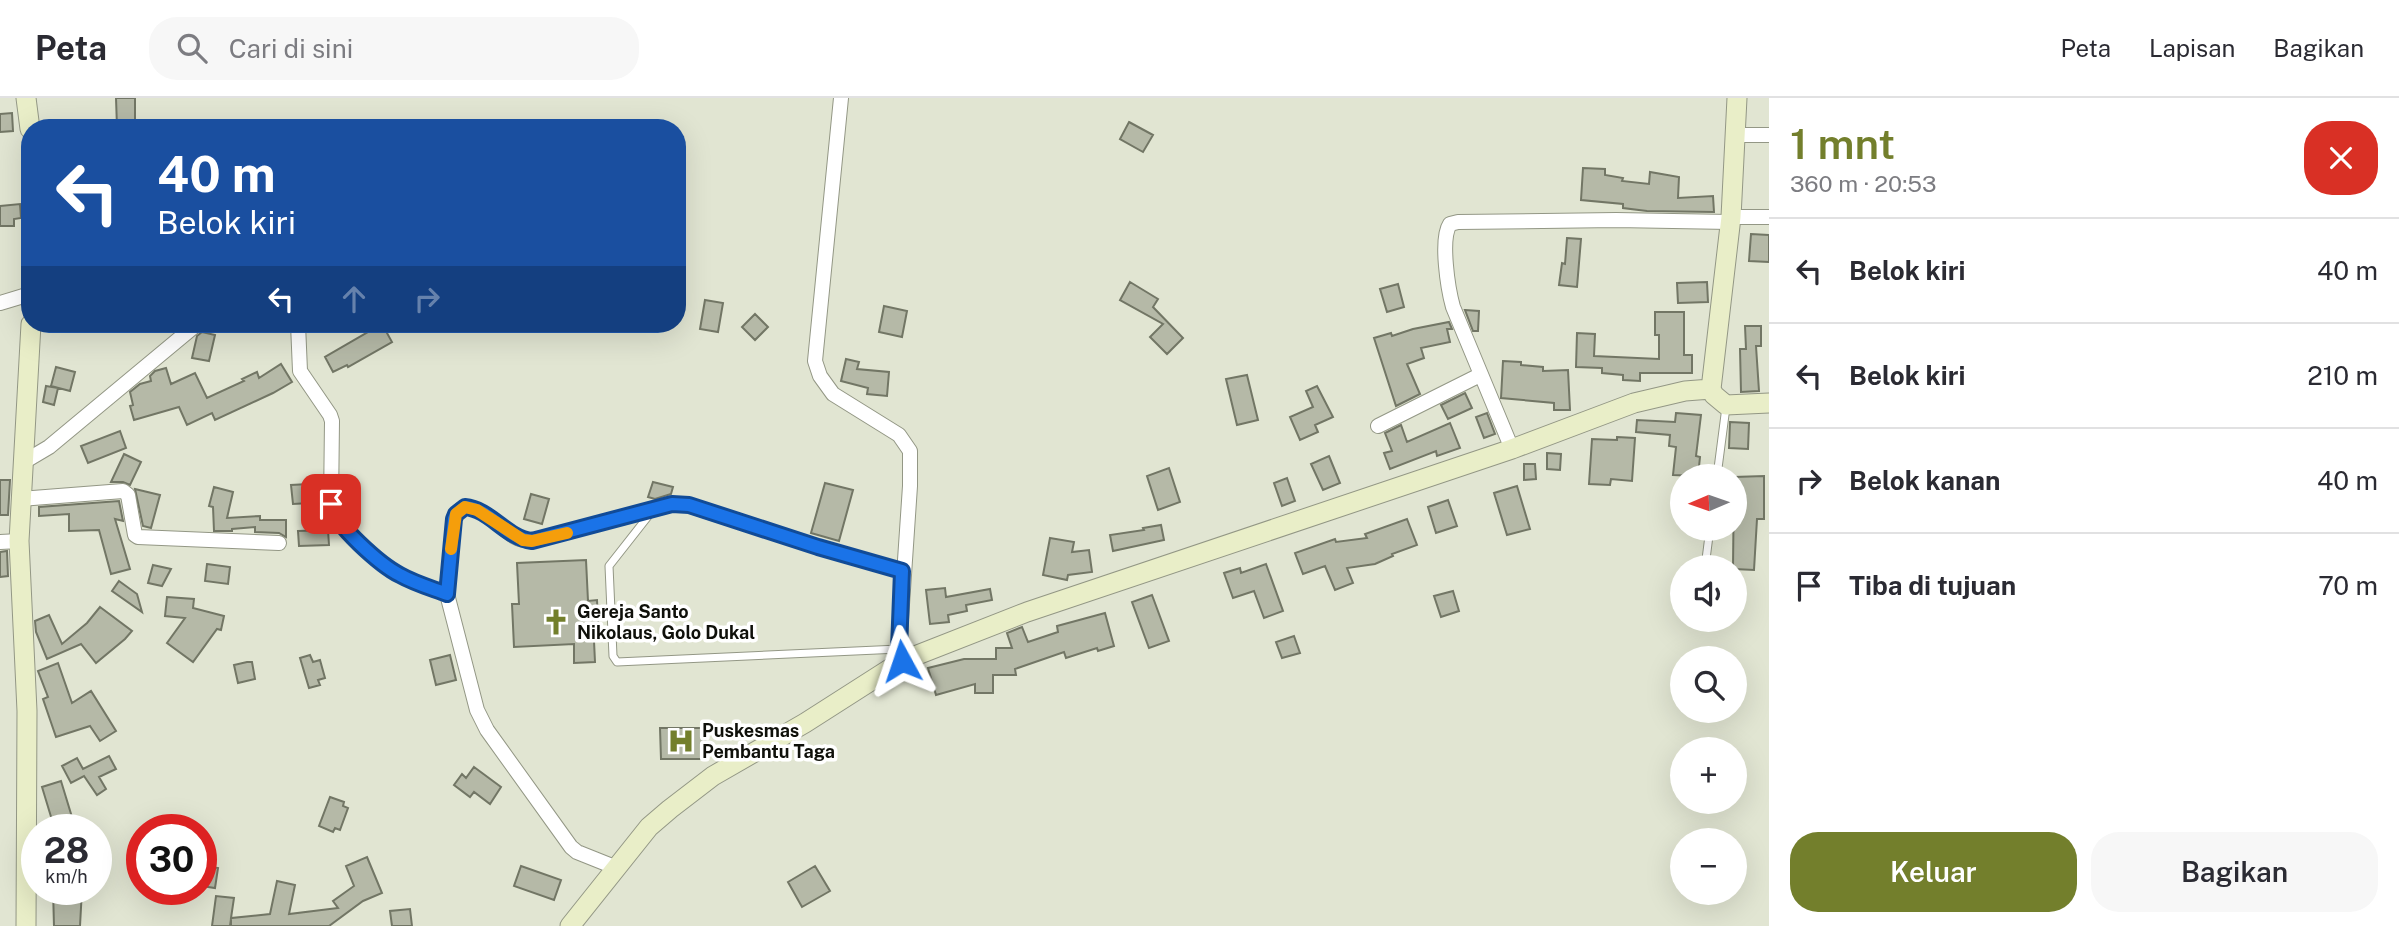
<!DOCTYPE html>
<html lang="id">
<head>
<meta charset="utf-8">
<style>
	body { margin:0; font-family:"Public Sans",sans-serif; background:#f7f7f7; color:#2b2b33; height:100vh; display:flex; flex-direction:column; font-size:26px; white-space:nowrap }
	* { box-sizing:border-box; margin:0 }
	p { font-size:23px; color:#7c7c81 }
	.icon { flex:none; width:38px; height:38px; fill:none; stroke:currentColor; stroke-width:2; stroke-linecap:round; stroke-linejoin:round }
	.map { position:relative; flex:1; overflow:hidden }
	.sheet { display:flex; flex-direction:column; background:#fff; width:630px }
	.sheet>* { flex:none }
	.banner { position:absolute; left:21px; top:21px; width:665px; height:214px; border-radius:28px; box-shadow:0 7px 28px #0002; background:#1a4fa0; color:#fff; overflow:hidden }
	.needle { width:46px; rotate:268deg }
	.fabs { position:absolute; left:1670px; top:366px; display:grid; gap:14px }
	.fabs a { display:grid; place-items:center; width:77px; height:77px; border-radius:50%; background:#fff; box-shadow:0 7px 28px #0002; font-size:35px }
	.speed { position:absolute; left:21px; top:716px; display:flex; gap:14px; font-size:35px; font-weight:700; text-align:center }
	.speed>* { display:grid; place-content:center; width:91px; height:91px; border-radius:50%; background:#fff; box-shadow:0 7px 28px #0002; line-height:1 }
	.speed small { font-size:18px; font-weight:400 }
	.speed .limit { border:10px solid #d22; background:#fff; color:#111 }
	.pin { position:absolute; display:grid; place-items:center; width:60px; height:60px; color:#fff; margin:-30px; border-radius:14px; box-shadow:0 4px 10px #0006 }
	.me { position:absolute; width:77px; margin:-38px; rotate:355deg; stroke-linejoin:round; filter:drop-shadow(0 0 5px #0008) }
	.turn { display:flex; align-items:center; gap:24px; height:147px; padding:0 21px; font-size:32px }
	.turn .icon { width:91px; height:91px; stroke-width:2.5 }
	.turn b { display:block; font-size:49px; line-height:60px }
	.lanes { display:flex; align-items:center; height:66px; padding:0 21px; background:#0003; justify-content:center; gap:35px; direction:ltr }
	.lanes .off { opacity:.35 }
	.round { display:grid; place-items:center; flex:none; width:74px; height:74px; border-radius:28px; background:#f7f7f7 }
	.head { display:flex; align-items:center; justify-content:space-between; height:119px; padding:0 21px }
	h1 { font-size:42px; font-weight:600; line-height:52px; color:#737f2c }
	.action { display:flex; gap:14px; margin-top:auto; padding:14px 21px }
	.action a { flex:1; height:80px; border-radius:28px; background:#737f2c; color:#fff; font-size:28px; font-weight:600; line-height:80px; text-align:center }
	.action a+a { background:#f7f7f7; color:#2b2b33 }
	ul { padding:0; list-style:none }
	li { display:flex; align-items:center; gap:21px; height:105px; padding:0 21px; border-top:2px solid #e1e1e2 }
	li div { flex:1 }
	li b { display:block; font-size:26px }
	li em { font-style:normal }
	header { display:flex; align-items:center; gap:42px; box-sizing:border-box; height:98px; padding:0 35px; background:#fff; border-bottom:2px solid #e1e1e2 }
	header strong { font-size:33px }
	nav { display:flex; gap:38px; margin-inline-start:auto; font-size:24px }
	.search { width:490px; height:63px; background:#f7f7f7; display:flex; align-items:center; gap:18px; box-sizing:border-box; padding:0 24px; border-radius:28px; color:#7c7c81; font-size:26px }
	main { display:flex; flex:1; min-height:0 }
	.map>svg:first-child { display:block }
	.building { fill:#b5b9a7; stroke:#727665; stroke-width:2 }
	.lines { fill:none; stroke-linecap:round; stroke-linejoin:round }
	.lane-casing { stroke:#939785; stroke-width:9 }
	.street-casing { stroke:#939785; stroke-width:16 }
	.secondary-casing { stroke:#939785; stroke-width:21 }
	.lane { stroke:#fff; stroke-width:7 }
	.street { stroke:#fff; stroke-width:14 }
	.secondary { stroke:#e9eec8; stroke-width:19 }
	.route-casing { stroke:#114b97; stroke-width:18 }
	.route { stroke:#1a73e8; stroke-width:12 }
	.slow { stroke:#f59e0b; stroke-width:12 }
	.labels { text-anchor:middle; stroke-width:7; stroke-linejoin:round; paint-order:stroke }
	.poi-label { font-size:18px; font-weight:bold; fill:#0f100a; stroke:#fff; text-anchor:start }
</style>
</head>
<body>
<header>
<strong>Peta</strong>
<div class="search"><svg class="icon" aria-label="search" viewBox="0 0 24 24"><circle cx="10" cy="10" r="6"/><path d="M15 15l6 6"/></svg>Cari di sini</div>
<nav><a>Peta</a><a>Lapisan</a><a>Bagikan</a></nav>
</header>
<main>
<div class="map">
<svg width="1769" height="828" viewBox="0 0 1769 828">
	<rect width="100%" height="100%" fill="#e1e5d2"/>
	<!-- building -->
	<path class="building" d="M116,0H135V29H117Z
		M12,15L13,33L0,34V16Z
		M1129,24L1153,37L1143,54L1120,41Z
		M1583,70L1605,71V77L1623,80L1622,83L1649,86L1650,74L1679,79L1678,100L1713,98L1714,114L1647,113L1623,110V106L1581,102Z
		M20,106L21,120L14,121V128H0V108Z
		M1751,136L1769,137V164L1749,163Z
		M1567,140L1581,141L1577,189L1559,187L1562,165L1565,166Z
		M1130,184L1158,201L1153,209L1183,240L1167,256L1150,239L1163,226L1120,202Z
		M1707,184L1708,204L1678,205L1677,185Z
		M1398,186L1404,209L1387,214L1380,191Z
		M705,202L723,205L718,234L700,231Z
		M884,208L907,213L902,239L879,234Z
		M1465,212L1479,213L1478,233H1473Z
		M1655,214H1684V257H1692V275H1640V283L1623,282V277L1602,275V270L1576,269L1577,235L1595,236L1594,258L1659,261V237H1655Z
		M755,216L768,229L755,242L742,229Z
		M1449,224L1452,231H1447L1450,244L1421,250L1424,260L1407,266L1420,296L1396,308L1374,240L1391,235L1392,238L1413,231Z
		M382,226L392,244L348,269L347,267L333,274L325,259Z
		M1745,228H1761V248H1756L1759,293L1741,294L1740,251H1746Z
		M202,234L215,237L209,263L192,260L197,238Z
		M846,261L859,264L857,271L889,274L887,298L867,296L868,290L841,283Z
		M1503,263L1521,264V267L1543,269V273L1568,272L1570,312H1554V305L1501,300Z
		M281,266L292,284L273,295L215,322L212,315L187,327L179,309L134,322L130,308L133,307L130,294L140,286L151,283L150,278L155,273L166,270L171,286L195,275L207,300L244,283L242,281L257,274L259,280Z
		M56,269L75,274L70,293L51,288Z
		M1247,277L1258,322L1237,327L1226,281Z
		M46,288L58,290L54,307L43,304Z
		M1317,288L1333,319L1315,327L1318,334L1300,342L1290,319L1313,309L1306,293Z
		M1465,295L1472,310L1448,321L1441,307Z
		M1487,315L1495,336L1484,340L1476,319Z
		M1676,315L1701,317L1696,358L1700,359L1698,378L1673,377L1676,349L1669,348L1670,337L1636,334L1637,322L1675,324Z
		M1730,324L1749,325L1748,351L1729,350Z
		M1450,325L1460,350L1437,358L1436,353L1390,371L1384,355L1392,353L1385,335L1401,327L1407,344Z
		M120,333L126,350L88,365L81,348Z
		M1617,339L1635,340L1632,383L1611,381L1610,387L1589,386L1592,341L1617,342Z
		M1547,355L1561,356L1560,372L1547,371Z
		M124,356L141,364L130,387L123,384H111Z
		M1329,358L1340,385L1323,392L1311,366Z
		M1524,366H1535L1536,381L1524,382Z
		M1169,370L1180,404L1158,412L1147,378Z
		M1764,378V421H1757L1754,472L1734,471L1733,469L1734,379Z
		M1287,380L1295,403L1282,408L1274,385Z
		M0,382H10L8,417H0Z
		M653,384L673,389L671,396L655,401L648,399Z
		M825,385L853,392L839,443L811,435Z
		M309,386L310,405L293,406L291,387Z
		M1517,388L1530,431L1507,437L1494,395Z
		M214,389L233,394L227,420L260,418V422H286V439L279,435L255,434V429L232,431V433H214L213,409L209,408Z
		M135,391L160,397L151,430L143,428Z
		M531,396L549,401L542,426L524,421Z
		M1448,402L1457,428L1436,435L1428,409Z
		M119,403L123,423L115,421L130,471L111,476L99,432L69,433V416L39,418V409Z
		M1407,421L1417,447L1392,456L1393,458L1375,466L1347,470L1353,485L1335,492L1325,468L1303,476L1295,455L1335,441L1336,444L1367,440L1365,436Z
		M1161,427L1164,442L1113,453L1110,437L1144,432L1143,430Z
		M328,432L329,447L299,448L298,433Z
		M1050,440L1074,444L1072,454L1089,452L1092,474L1068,477L1067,482L1043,477Z
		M7,453L8,478L0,479V454Z
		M586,462L588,503L597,502L599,543H594L595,564L574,565V546L514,549L512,506H519L517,465Z
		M207,466L230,469L228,486L205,483Z
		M1266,466L1283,513L1264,520L1254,493L1233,500L1224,475L1240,470L1241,475Z
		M153,467L171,471L162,488L148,485Z
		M119,483L137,496L142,514L112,493Z
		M945,490L946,499L990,491L992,502L966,507L967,513L948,517L949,524L930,526L926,492Z
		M1453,493L1459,513L1441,519L1434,498Z
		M1152,497L1169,543L1149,550L1132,504Z
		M167,499L194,501L193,510L224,518L221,532L217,531L193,564L167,545L185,520L165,518Z
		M100,509L132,533L125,541L96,565L81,546L47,561L36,534L35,523L49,517L62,546L87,525Z
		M1105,515L1114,548L1098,553L1097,550L1066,560L1064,554L1015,571L1016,577H993V595H975V586L936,597L928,570L964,561H996V550H1012L1007,535L1022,529L1028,544L1058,534L1057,528Z
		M1294,538L1300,555L1282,560L1276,544Z
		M310,557L313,564L320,562L325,580L318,582L320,587L309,590L300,560Z
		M450,557L456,582L436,587L430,562Z
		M247,564H252L255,581L238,585L234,567Z
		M58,565L72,605L91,593L116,633L100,643L90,628L56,639L43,601L48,599L38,573Z
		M660,630H705L706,661H661Z
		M109,658L116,671L99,679L106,691L97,697L84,678L71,685L62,668L77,660L83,671Z
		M474,669L501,689L490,706L474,694L470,699L454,687L462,676L466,680Z
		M61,683L75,729L55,732L42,689Z
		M330,699L344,704L343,708L348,710L340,732L335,730L333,734L319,728Z
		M367,759L382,795L363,803L329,828H231V821L230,828H212L216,798L234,800L231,820L270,816L277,783L295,787L289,816L338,810L333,803L354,788L346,768Z
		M201,767L218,770L215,790L201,788Z
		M521,768L561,782L554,802L514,788Z
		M815,768L830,793L802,809L788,784Z
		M53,791H82L80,828H54Z
		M410,811L412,828H392L390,813Z"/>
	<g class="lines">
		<!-- lane casing -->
		<g class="lane-casing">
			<path id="lane" d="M1717,378L1726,309
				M653,412L609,468L613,558L617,564L899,551
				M1705,469L1710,430"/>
		</g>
		<!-- street casing -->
		<g class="street-casing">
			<path id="street" d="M841,0L815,263L820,278L833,296L899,337L910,353V388L899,551L902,563
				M1736,37H1769
				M1731,119H1769
				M0,205L30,196
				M298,226L300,273L330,317L332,323L331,406C333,427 381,467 400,477C414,485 431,490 447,496
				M1378,328L1480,277
				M1512,351L1453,209C1448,191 1440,141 1450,126L1458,124L1616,122L1730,124
				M22,365L49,349L197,226
				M20,401L123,393L128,397L135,437L138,439L279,445
				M0,444L19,443
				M617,770L577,754L571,749L487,632L477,612L447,496L454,421C465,391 500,430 515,439C520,442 526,443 532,443L672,406H684L818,449L902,473"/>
		</g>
		<!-- secondary casing -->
		<g class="secondary-casing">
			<path id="secondary" d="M26,0L30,31
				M1737,0L1731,119L1711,291L1714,297L1726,307L1769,305
				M26,828L27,613L19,443L31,226
				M570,828L649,729L670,711L713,678L805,625L902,563L1027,514L1512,351L1634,305L1685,293L1711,291"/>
		</g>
		<!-- lane -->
		<use href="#lane" class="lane"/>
		<!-- street -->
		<use href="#street" class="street"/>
		<!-- secondary -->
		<use href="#secondary" class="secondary"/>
	</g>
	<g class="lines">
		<!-- route casing -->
		<g class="route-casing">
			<path id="route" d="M331,406C333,426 382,468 400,477C414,485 431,490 447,496L454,421L456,416L465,409C490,411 506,440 532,443L672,406L689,407L818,449L902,473L899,551L902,563"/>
		</g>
		<!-- route -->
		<use href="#route" class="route"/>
		<!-- slow -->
		<path class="slow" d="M451,451L456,416L465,409L477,412L523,442L532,443L567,435"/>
	</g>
	<!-- icons -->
	<defs>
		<g id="church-bare" transform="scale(2.1)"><path d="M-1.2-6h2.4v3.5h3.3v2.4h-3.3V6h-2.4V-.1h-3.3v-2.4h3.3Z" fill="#737f2c" stroke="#fff" stroke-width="2.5" paint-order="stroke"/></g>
		<g id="hospital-bare" transform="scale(2.1)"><path d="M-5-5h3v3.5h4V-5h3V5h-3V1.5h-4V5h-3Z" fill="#737f2c" stroke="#fff" stroke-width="2.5" paint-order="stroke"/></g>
	</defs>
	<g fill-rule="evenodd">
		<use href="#church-bare" x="556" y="524"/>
		<use href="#hospital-bare" x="681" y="643"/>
	</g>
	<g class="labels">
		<!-- poi labels -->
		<g class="poi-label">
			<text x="577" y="520">Gereja Santo<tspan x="577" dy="21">Nikolaus, Golo Dukal</tspan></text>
			<text x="702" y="639">Puskesmas<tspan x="702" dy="21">Pembantu Taga</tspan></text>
		</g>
	</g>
</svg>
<div class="fabs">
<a><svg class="needle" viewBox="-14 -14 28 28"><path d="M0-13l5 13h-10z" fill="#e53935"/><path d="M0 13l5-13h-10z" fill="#7c7c81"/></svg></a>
<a><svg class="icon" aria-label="sound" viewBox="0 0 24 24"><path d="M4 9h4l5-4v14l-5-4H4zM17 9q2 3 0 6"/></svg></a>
<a><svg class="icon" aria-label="search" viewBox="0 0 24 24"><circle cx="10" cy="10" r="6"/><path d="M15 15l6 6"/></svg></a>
<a>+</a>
<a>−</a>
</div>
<div class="speed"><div>28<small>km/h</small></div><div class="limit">30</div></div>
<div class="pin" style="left:331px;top:406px;background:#d93025"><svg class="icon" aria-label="arrive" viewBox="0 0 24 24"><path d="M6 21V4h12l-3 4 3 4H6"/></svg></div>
<svg class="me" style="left:902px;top:563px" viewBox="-20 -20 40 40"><path d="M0-17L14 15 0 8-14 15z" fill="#1a73e8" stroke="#fff" stroke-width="4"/></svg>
<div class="banner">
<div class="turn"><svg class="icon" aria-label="left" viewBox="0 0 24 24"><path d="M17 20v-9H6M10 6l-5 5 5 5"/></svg><div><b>40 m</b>Belok kiri</div></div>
<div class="lanes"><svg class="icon" aria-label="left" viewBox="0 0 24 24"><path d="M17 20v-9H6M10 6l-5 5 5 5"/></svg><svg class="icon off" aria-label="ahead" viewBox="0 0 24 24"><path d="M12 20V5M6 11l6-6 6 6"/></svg><svg class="icon off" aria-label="right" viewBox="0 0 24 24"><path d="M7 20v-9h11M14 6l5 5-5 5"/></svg></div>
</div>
</div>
<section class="sheet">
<div class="head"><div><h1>1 mnt</h1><p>360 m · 20:53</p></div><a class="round" style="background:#d93025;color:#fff"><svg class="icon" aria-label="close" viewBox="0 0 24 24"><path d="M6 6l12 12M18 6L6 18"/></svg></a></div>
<ul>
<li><svg class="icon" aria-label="left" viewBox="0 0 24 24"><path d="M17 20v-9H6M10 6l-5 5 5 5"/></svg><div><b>Belok kiri</b></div><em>40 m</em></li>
<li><svg class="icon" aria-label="left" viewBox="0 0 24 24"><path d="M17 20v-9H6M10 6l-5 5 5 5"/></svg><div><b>Belok kiri</b></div><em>210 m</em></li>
<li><svg class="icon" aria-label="right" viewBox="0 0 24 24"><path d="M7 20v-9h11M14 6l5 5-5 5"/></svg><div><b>Belok kanan</b></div><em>40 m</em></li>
<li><svg class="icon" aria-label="arrive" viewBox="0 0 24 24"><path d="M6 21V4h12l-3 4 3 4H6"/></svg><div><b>Tiba di tujuan</b></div><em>70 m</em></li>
</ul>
<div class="action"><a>Keluar</a><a>Bagikan</a></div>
</section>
</main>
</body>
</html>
